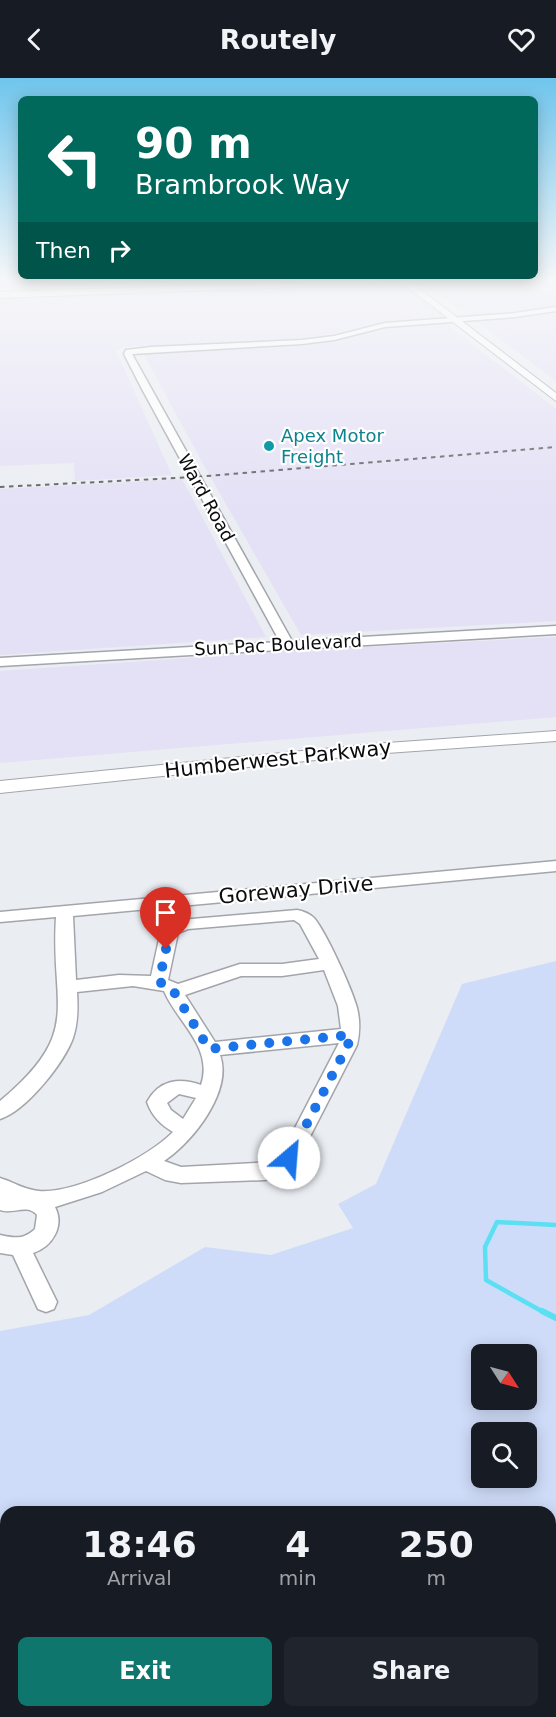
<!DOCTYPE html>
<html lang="en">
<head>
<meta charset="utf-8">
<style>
	body { margin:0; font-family:"DejaVu Sans",sans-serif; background:#20242c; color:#f1f3f6; height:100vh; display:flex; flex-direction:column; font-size:22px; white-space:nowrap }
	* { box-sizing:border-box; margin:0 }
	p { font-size:20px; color:#9ea1a6 }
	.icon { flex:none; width:33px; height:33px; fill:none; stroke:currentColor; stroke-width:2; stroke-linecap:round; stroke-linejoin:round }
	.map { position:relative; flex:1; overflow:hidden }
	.drawer { position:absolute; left:0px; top:1428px; width:556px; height:212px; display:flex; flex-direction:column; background:#171b24; border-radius:18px 18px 0 0; box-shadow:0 3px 15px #0003 }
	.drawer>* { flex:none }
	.guide { position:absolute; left:18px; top:18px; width:520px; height:183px; border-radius:9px; box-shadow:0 3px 15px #0003; background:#00695c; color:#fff; overflow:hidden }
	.needle { width:39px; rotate:126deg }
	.controls { position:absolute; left:471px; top:1266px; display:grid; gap:12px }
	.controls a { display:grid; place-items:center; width:66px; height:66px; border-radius:9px; background:#171b24; box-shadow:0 3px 15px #0003; font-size:30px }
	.pin { position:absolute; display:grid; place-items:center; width:51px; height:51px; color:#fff; margin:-62px -26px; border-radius:50% 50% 50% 0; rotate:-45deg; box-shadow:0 0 6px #0007 }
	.pin .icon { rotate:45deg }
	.me { position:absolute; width:66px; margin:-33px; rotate:27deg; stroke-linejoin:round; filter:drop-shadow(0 0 4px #0008) }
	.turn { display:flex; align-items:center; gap:21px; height:126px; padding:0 18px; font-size:27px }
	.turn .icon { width:78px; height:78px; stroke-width:2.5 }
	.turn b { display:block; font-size:42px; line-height:51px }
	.then { display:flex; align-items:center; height:57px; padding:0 18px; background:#0003; gap:12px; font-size:22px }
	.eta { display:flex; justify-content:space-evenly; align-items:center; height:102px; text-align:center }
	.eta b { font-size:36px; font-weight:700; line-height:42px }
	.action { display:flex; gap:12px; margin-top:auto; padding:12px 18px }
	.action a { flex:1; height:69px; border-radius:9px; background:#0f766e; color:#fff; font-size:24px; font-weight:700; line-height:69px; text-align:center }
	.action a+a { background:#20242c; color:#f1f3f6 }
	header { display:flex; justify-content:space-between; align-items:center; height:78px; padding:0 18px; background:#171b24; font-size:27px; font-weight:700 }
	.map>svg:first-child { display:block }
	.built { fill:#dce1ee }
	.industrial { fill:#e4e0f6 }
	.green { fill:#cfdcf9; fill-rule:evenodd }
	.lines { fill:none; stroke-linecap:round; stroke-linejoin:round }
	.stream-far1 { stroke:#5bdff2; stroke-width:4.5 }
	.stream { stroke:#5bdff2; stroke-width:6 }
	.minor-casing { stroke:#a3a5ab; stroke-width:3 }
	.major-casing { stroke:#a3a5ab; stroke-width:2 }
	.minor { fill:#fff; fill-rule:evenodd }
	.major { fill:#fff; fill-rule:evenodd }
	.rail { stroke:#5c5d60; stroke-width:2; stroke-dasharray:4.5 4.5; stroke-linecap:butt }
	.wall { fill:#929499 }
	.route { stroke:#1a73e8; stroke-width:10; stroke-dasharray:0 18 }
	.culture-dot { fill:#0f9aa8; stroke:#fff; stroke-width:2 }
	.labels { text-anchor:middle; stroke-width:4.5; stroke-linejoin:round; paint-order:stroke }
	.far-culture-label { font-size:18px; fill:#0d838f; stroke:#fff; text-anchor:start }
	.far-street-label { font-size:18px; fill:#0b0b0d; stroke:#fff }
	.street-label { font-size:21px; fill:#0b0b0d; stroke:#fff }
</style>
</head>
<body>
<header><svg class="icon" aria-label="back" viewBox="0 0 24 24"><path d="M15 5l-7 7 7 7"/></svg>Routely<svg class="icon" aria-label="heart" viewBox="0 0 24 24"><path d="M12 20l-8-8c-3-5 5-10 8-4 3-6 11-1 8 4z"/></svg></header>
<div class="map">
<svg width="556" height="1639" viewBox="0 0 556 1639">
	<rect width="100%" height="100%" fill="#eaedf2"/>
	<!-- built -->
	<path class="built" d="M480,202H554L556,212L439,216L425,206Z"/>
	<!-- industrial -->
	<path class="industrial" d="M0,202H267L0,211Z
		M392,205L401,206L445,240L378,245L323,258L295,262L135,268L124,269L116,273L172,397L75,403L74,385L0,388V219Z
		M556,212V228L469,238L439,216Z
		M556,233V303L476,243L517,239Z
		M445,245L556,331V543L301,557L207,393L144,277L149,274L318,266L393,250Z
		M182,401L266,559L0,577V411Z
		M556,559V639L0,685V593L292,573Z"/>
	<!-- green -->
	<path class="green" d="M556,883V1639H0V1253L89,1237L205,1169L271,1177L353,1150L338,1126L376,1106L462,906ZM526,1276V1322H482V1276ZM482,1354H526V1400H482ZM6,1434H550V1634H6Z"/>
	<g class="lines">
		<!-- stream-far1 -->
		<path class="stream-far1" d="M545,1235L486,1202L485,1169L497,1144L556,1147"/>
		<!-- stream -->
		<path class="stream" d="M542,1233L556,1240
			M550,1493L556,1492
			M150,1639L162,1634"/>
		<!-- minor casing -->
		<g class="minor-casing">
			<path id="minor" d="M556,229V233L515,239L385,249L334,262L302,266L132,276L292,563L556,548V556L0,588V580L280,564L142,311L124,276L126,272L151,269L302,262L334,258L385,245L515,235Z
				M556,783V793L73,838L76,902L119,897L151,898L161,852L164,848L180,842L297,832C303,833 310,836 314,840C326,854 352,911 357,930C360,942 360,954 357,967L299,1080L287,1096L265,1102L181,1105L165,1102L146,1093L102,1114L55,1129C65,1148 52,1169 33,1175L57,1224L54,1231L46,1234L38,1231L13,1177L0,1175V1157C15,1160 23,1162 35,1151L37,1137C27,1125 13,1137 0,1132V1100C13,1104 25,1112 39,1113C76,1116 147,1080 173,1054C160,1046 152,1038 147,1024C159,1002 179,999 201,1007C214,969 176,943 164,913L133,908L77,914C78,929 78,945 73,960C64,985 26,1033 0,1041V1023C84,953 50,930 56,839L0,844V834ZM294,842L300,846L319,881L282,886H240L178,906L168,902L178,855L188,851ZM324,892L338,928L341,951L215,964L185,917L241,898H282ZM339,965L282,1075L273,1084L181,1089L164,1083C193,1064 233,1013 220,977ZM179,1016L196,1020L183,1041L171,1032L167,1025Z"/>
		</g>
		<!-- major casing -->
		<g class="major-casing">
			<path id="major" d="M362,202H428L424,205H412L556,315V323L402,205L0,220V214Z
				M556,653V663L373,676L0,715V703L373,666Z"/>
		</g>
		<!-- minor -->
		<use href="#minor" class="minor"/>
		<!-- major -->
		<use href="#major" class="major"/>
		<!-- rail -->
		<path class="rail" d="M0,409L195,399L556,369"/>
	</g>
	<!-- wall -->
	<path class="wall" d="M0,202H114L0,206Z"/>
	<!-- sky -->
	<linearGradient id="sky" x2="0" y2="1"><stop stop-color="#6fc5ec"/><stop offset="0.47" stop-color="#f6f7f9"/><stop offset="1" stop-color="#f6f7f9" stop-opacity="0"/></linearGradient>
	<rect width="556" height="431" fill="url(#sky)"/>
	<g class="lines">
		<!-- route -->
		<path class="route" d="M166,871L159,904L171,909L209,971L350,957L348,967L289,1080"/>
	</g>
	<!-- markers -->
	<circle class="culture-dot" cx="269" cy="368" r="6"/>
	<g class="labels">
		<!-- far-culture labels -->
		<g class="far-culture-label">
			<text x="281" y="364">Apex Motor<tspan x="281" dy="21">Freight</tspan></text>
		</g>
		<!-- far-street labels -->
		<g class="far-street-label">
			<text transform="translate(206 420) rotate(61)" y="6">Ward Road</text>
			<text transform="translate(278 567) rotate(-3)" y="6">Sun Pac Boulevard</text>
		</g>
		<!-- street labels -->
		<g class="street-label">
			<text transform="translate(278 681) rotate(-6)" y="7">Humberwest Parkway</text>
			<text transform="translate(296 812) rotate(-5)" y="7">Goreway Drive</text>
		</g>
	</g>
</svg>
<div class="controls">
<a><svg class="needle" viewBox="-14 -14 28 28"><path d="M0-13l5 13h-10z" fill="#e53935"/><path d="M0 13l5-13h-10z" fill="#9ea1a6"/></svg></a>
<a><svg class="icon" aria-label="search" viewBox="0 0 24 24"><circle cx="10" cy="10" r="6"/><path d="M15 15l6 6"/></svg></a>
</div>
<div class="pin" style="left:166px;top:871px;background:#d93025"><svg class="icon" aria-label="arrive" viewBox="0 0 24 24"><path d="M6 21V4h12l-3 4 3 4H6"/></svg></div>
<svg class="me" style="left:289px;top:1080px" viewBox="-20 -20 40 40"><circle r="19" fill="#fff"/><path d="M0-13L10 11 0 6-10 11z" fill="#1a73e8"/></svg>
<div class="guide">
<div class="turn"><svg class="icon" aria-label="left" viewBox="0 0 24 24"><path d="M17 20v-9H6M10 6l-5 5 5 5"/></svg><div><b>90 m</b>Brambrook Way</div></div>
<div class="then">Then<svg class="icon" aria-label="right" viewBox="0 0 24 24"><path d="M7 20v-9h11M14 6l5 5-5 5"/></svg></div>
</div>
<section class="drawer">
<div class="eta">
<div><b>18:46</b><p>Arrival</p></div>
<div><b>4</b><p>min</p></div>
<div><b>250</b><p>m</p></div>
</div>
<div class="action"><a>Exit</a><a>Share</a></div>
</section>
</div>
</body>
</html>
